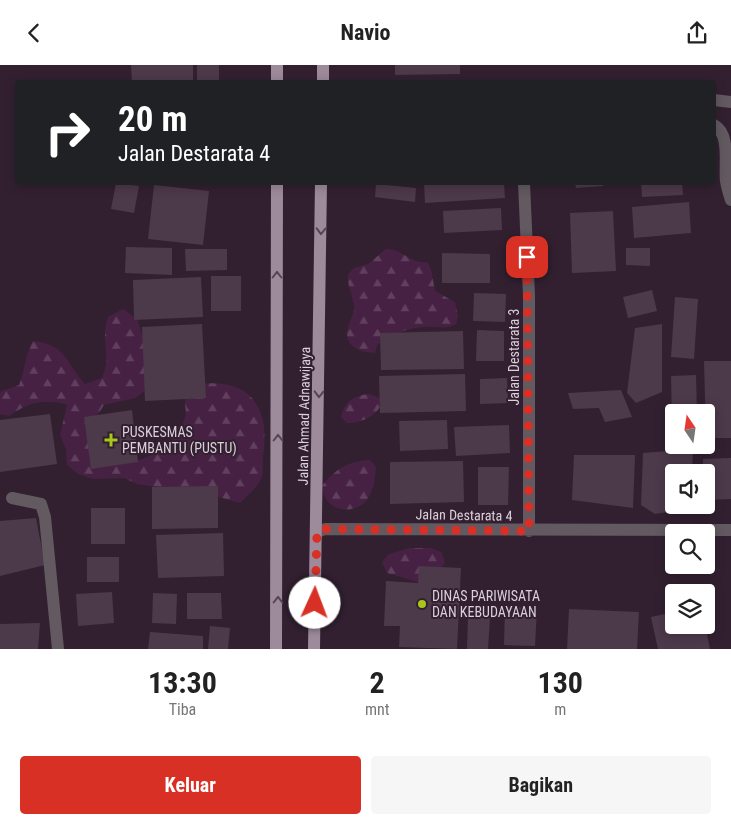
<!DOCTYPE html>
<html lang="id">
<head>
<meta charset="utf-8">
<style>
	body { margin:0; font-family:"Roboto Condensed",sans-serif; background:#f6f6f6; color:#222; height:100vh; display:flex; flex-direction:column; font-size:19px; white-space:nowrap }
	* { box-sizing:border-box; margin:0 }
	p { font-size:16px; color:#767676 }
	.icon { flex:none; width:28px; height:28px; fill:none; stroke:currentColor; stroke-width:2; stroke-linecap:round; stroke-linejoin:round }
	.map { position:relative; height:584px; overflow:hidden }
	.drawer { display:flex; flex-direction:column; background:#fff; flex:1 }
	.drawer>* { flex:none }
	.top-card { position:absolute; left:15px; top:15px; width:701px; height:105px; border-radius:5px; box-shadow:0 2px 12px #0003; background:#202124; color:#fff; overflow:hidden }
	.needle { width:32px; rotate:347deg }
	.fabs { position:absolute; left:665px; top:339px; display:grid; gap:10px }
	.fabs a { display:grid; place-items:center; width:50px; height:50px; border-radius:5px; background:#fff; box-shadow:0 2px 12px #0003; font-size:25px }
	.pin { position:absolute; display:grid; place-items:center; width:42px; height:42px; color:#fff; margin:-21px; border-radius:10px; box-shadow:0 2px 8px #0006 }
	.me { position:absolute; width:55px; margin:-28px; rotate:2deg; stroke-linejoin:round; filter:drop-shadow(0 0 4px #0008) }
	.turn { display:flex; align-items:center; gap:18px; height:105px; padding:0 20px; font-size:22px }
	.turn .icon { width:65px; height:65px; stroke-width:2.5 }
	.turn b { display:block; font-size:35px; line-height:42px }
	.eta { display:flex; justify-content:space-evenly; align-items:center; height:85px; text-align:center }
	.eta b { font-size:30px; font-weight:700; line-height:35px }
	.cta { display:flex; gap:10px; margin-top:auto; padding:10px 20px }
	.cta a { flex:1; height:58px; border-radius:5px; background:#d93025; color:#fff; font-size:20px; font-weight:700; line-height:58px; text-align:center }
	.cta a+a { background:#f6f6f6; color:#222 }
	header { display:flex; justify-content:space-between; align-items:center; height:65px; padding:0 20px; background:#fff; font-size:22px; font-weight:700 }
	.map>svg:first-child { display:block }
	.forest { fill:url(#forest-firs) }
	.building { fill:#4c394a }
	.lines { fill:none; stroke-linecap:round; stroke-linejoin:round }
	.minor { stroke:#625961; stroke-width:12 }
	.tertiary { stroke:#625961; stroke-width:12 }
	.primary { stroke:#9d8a9b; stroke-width:12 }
	.oneway { stroke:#574555 }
	.route { stroke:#d93025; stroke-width:9; stroke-dasharray:0 16.2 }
	.poi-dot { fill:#a9c71a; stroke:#322030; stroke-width:2 }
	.labels { text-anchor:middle; stroke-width:4; stroke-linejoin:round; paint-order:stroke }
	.street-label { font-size:14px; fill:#dbcfda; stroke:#322030 }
	.poi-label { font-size:14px; fill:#dbcfda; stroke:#322030; text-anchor:start }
</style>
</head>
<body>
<header><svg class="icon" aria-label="back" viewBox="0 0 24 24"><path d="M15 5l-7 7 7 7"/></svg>Navio<svg class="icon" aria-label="share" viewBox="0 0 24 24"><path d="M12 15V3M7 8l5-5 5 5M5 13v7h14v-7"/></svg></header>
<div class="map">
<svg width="731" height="584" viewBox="0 0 731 584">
	<defs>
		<pattern id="forest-firs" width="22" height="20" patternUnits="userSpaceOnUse" patternTransform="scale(1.25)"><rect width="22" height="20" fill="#462143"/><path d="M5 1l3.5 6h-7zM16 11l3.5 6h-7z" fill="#60405e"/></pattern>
	</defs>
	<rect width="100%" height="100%" fill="#322030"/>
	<!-- forest -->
	<path class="forest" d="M386,184C404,184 409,199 427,197L431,204L435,226L455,237L458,251L456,259C445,265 438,261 425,262C409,262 391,270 377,280L375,288C360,288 343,281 348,263C350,255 355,248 354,240C352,229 347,221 348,209L354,203L368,199Z
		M123,244L137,254L143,272L147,324L135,333L104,340L95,354L117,399C146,397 174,383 185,353C187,348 185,343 185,338C185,332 191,326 194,320C248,311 271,340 263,391C262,398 264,409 261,414C257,423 247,431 240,438L212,430L137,419L124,413L94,414L78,409L67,400L66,384L60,370L67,340C45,333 27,338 9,351L0,349V327L19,320C25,305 25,290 33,276C66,280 65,296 85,319L102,313C112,290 100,278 108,252Z
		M369,329L383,334C380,350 362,358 347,358L341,352C344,337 354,330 369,329Z
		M370,395L376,402C375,413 374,424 368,433C359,448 334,449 325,432C323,430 323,424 322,421C335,404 349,396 370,395Z
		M409,483H431L441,487L445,497L439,507L418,517L387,508L382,497L389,489Z"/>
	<!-- building -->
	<path class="building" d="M131,0H193V18H132Z
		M197,0H219V15H197Z
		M395,0H460V9L395,10Z
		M116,118L139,121L134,148L111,144Z
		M424,118H504L505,133L425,138Z
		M575,118H603V121L576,123Z
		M641,118H682L683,130L642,132Z
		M376,119L416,123L415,137L375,132Z
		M154,120L209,126L203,180L148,174Z
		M689,137L691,168L634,173L632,142Z
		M501,143L502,165L444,168L443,146Z
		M613,146L616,206L572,208L570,148Z
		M126,182L172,183V210L125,208Z
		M626,183H650V201L626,200Z
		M185,184H227V205L186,206Z
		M442,188L490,189V218H442Z
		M211,211H241V246H211Z
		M201,212L203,252L134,255L133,215Z
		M652,225L657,246L628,253L623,232Z
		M474,228L506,229L505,257L473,256Z
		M675,232L698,234L694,294L671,292Z
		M202,259L206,333L145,336L142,262Z
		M662,259V327L636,338L627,328L635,263Z
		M477,265L504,266V296H476Z
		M463,266L464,304L381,305L380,268Z
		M704,296H731V373H706Z
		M465,309L466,346L380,348L379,311Z
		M696,310L697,348H674L672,358L671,311Z
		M507,313L508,338L480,339V314Z
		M621,325L632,352L605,357L599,343L573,344L568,328Z
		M132,345L138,397L91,404L84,352Z
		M50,349L57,399L0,407V355Z
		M447,355L448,384L400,386L399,356Z
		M509,360L510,388L456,391L454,362Z
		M693,384L692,408H674V440H692L691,443L655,449L641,440L643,388Z
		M574,390H635L633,443L572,435Z
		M731,393V434L706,435V408H703V394Z
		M463,396L464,437L390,439V397Z
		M478,402H509L508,440H478Z
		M218,421V463L152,464V422Z
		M91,443H125V479H91Z
		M36,453L45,500L0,511V456Z
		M223,468L224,511L158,513L156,470Z
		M87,492H119V517H87Z
		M419,501L461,503L457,584L399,582L400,561H384L386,516L418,518Z
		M112,527L114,558L78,561L76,529Z
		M153,528L177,529L176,559L152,558Z
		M187,528H221L222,554H187Z
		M505,542L537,543L535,581L504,580Z
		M569,544L639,547L637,584H567Z
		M674,547V560H705L710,584H658L651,552Z
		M468,552L490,553L488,584H467Z
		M40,558L38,584H0V559Z
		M210,561L230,563L228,584H208Z
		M150,567L203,571V584H148Z"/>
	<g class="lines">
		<!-- minor -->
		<path class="minor" d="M714,60C731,69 724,100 726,116C727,122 729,129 731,135
			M524,118L529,230V466
			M12,433L41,439L45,452L58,584
			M317,467L325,464L731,465"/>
		<!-- tertiary -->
		<path class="tertiary" d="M714,35L731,37"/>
		<!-- primary -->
		<path class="primary" d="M277,18V0
			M323,18V0
			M276,584L277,118
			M314,584L321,118"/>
	</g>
	<!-- one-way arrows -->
	<defs><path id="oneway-chevron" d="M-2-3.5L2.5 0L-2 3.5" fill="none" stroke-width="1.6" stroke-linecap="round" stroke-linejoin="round" transform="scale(1.25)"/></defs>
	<g class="oneway">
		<use href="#oneway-chevron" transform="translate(321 166) rotate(91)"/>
		<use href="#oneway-chevron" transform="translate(277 210) rotate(-90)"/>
		<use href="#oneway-chevron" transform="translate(319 329) rotate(91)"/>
		<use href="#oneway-chevron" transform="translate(278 373) rotate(-90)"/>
		<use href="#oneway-chevron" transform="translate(278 535) rotate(-90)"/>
	</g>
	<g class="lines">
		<!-- route -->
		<path class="route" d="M315,538L317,467L325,464L529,466L527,192"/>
	</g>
	<!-- markers -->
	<g class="poi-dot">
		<path d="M108.5 367.5h5v5h5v5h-5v5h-5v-5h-5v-5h5z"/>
		<circle cx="422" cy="539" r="5"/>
	</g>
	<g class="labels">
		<!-- street labels -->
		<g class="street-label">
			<text transform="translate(514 292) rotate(-90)" y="5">Jalan Destarata 3</text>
			<text transform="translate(304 351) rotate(-89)" y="5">Jalan Ahmad Adnawijaya</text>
			<text transform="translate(464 450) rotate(1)" y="5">Jalan Destarata 4</text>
		</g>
		<!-- poi labels -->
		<g class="poi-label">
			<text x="122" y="372">PUSKESMAS<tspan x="122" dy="16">PEMBANTU (PUSTU)</tspan></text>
			<text x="432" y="536">DINAS PARIWISATA<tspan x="432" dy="16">DAN KEBUDAYAAN</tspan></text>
		</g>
	</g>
</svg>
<div class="fabs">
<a><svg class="needle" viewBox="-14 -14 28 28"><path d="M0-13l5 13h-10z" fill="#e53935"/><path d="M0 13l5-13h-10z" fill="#767676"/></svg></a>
<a><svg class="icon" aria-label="sound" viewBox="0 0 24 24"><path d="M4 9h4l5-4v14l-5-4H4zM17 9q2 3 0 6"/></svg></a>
<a><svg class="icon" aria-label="search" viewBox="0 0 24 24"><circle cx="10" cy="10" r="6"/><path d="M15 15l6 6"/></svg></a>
<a><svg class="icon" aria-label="layers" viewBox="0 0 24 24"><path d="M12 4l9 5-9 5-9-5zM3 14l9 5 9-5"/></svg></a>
</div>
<div class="pin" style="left:527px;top:192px;background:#d93025"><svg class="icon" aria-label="arrive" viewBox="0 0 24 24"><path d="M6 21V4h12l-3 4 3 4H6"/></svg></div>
<svg class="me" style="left:315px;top:538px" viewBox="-20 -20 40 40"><circle r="19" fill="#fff"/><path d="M0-13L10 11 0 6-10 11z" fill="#d93025"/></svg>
<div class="top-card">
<div class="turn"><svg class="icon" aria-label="right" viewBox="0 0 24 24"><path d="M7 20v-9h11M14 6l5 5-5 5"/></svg><div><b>20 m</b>Jalan Destarata 4</div></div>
</div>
</div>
<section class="drawer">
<div class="eta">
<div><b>13:30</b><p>Tiba</p></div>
<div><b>2</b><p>mnt</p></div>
<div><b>130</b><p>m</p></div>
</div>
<div class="cta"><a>Keluar</a><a>Bagikan</a></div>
</section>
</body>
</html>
